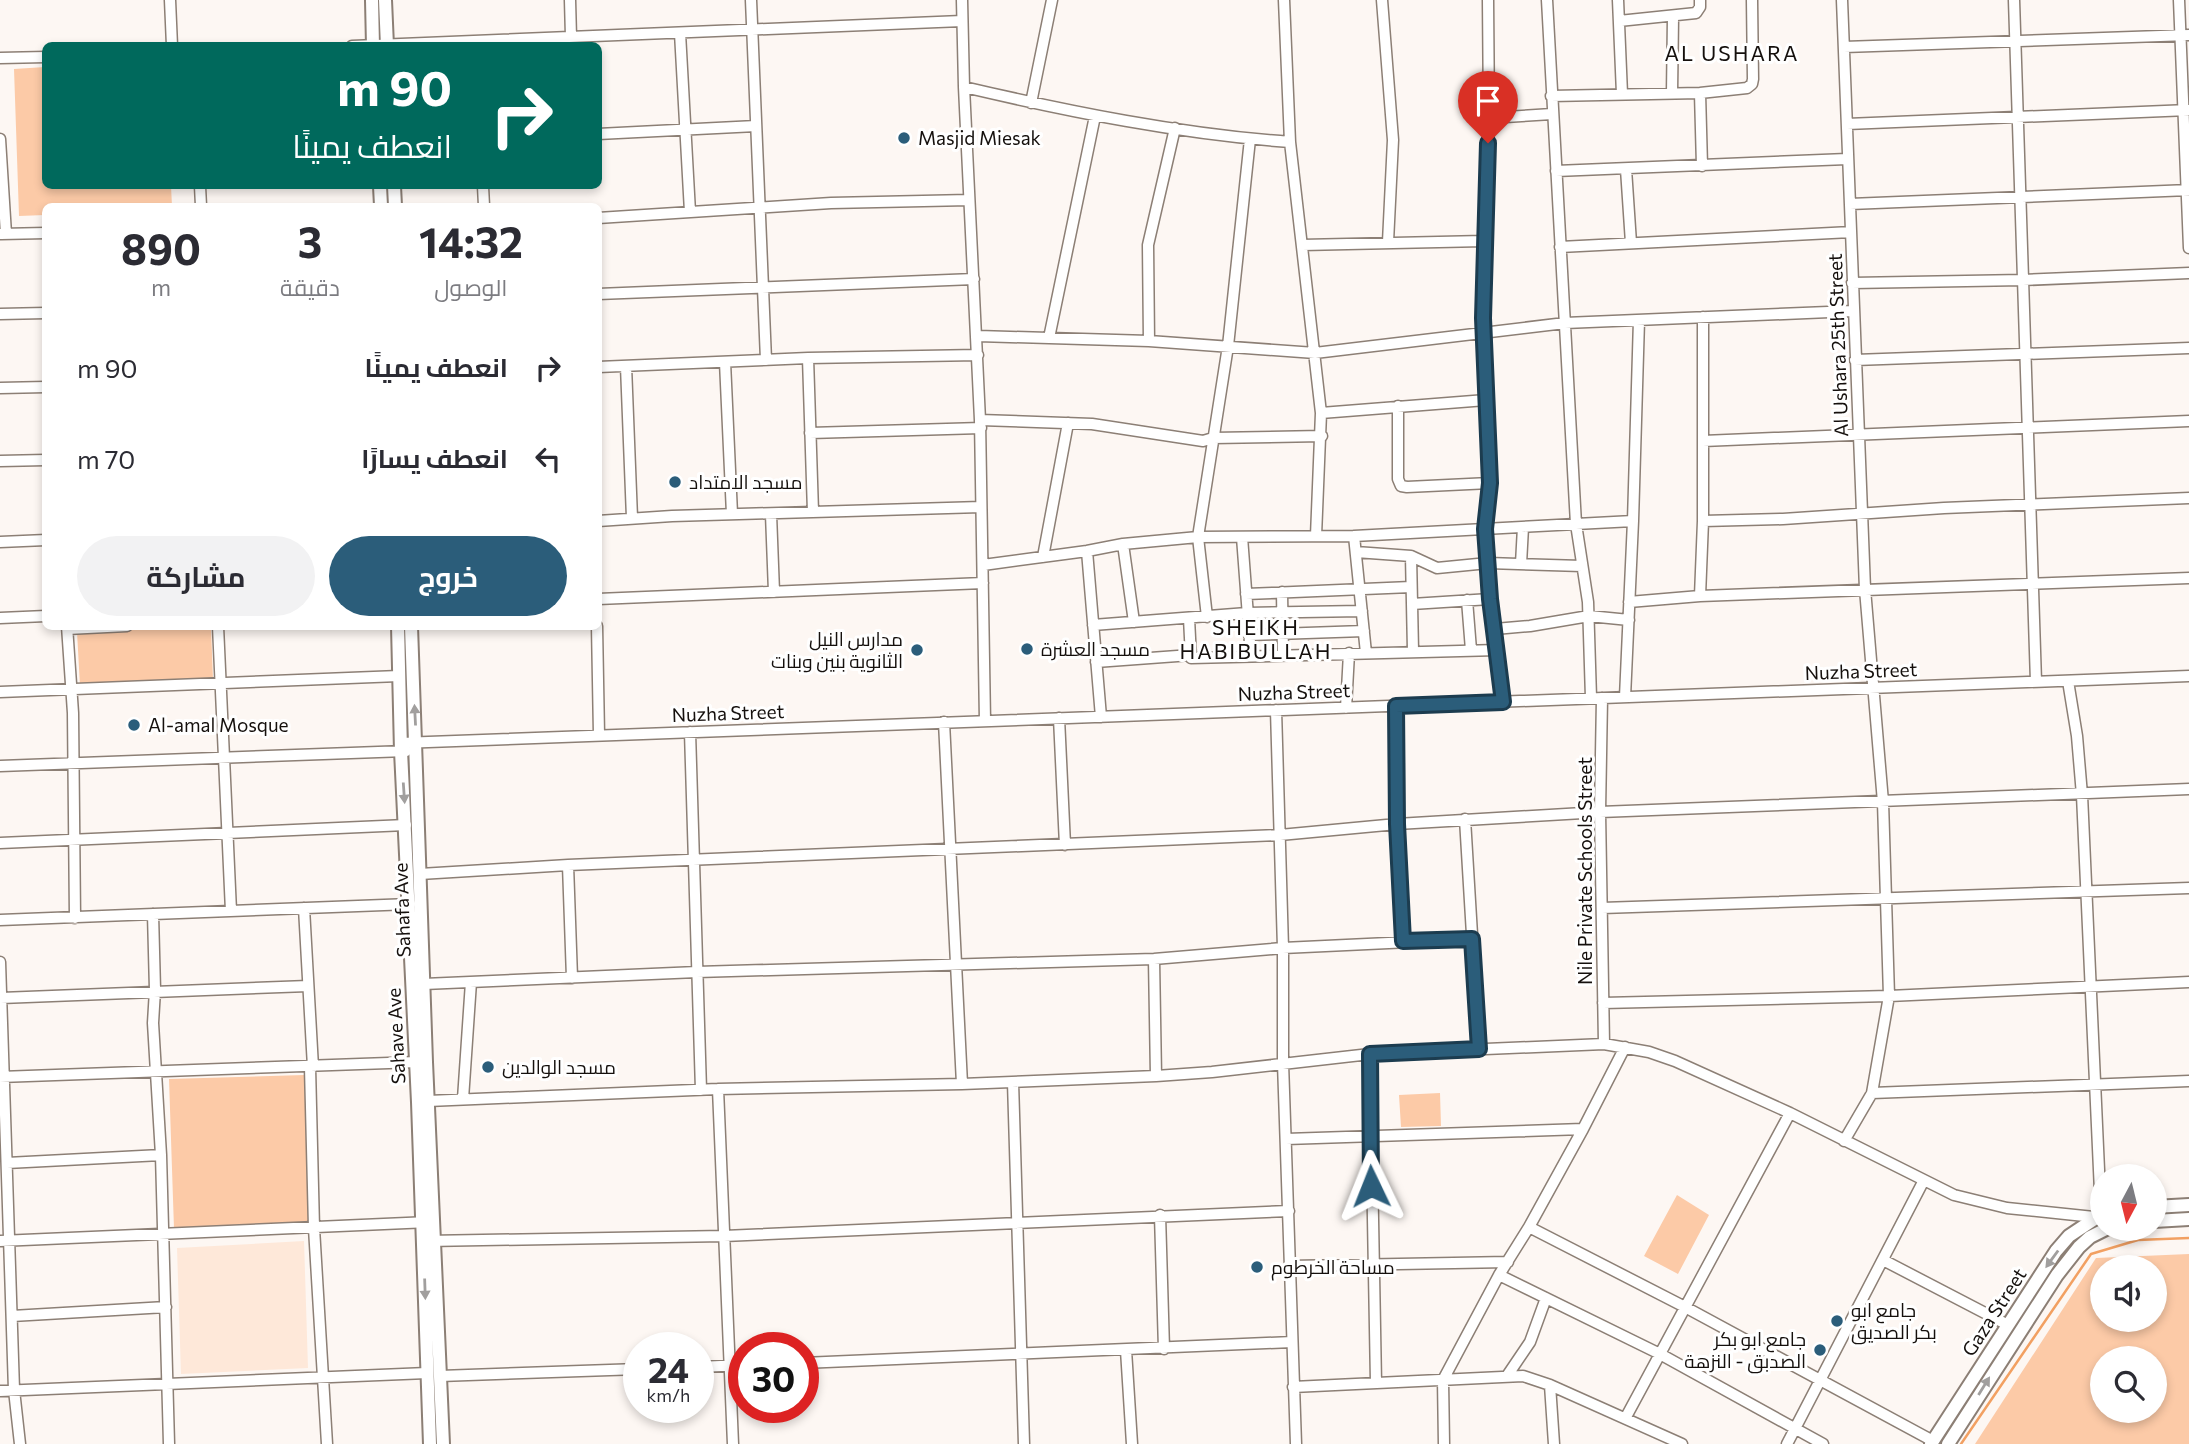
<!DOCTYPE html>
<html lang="ar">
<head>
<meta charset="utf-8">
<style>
	body { margin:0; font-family:Commissioner,Cairo,sans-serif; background:#f2f2f3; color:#2b2b33; direction:rtl; height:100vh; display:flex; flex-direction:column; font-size:26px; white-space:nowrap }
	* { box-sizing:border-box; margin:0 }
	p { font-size:23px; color:#7c7c81 }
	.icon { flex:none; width:38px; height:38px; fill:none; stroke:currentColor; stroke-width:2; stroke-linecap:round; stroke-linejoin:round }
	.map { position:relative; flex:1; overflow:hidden; direction:ltr }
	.side { position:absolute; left:42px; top:203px; width:560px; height:427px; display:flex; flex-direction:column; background:#fff; border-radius:10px; box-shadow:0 4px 10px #0003; direction:rtl }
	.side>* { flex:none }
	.guide { position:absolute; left:42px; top:42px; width:560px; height:147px; border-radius:10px; box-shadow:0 4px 10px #0003; direction:rtl; background:#00695c; color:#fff; overflow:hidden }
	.needle { width:46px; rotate:187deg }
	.fabs { position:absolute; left:2090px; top:1164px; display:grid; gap:14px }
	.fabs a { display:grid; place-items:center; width:77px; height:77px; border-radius:50%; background:#fff; box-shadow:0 4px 10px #0003; font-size:35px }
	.speed { position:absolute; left:623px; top:1332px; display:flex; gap:14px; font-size:35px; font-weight:700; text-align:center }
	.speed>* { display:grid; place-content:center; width:91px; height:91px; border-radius:50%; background:#fff; box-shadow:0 4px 10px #0003; line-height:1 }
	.speed small { font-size:18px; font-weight:400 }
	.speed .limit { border:10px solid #d22; background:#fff; color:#111 }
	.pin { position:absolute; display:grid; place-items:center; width:60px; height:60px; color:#fff; margin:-72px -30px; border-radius:50% 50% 50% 0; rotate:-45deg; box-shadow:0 0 7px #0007 }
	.pin .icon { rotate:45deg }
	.me { position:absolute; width:77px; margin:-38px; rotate:358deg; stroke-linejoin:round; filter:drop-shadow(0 0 5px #0008) }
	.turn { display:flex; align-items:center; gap:24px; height:147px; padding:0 35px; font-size:32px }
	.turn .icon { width:91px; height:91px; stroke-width:2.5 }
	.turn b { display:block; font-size:49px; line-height:60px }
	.eta { display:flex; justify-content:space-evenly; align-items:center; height:119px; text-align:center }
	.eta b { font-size:42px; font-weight:700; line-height:49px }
	.cta { display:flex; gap:14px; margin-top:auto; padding:14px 35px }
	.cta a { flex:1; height:80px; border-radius:42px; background:#2b5d7a; color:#fff; font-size:28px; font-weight:700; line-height:80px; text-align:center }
	.cta a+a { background:#f2f2f3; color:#2b2b33 }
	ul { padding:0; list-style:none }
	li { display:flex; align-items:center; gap:21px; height:91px; padding:0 35px }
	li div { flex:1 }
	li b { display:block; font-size:26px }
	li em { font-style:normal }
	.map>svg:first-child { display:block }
	.built { fill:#fee8d9 }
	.green { fill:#fccaa7; fill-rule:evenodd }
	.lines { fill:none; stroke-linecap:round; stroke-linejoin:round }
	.stream { stroke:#f2a062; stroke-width:2.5 }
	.minor-casing { stroke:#8c7f75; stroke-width:13 }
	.major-casing { stroke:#8c7f75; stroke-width:16 }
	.minor { stroke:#fff; stroke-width:10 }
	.major { stroke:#fff; stroke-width:12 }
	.oneway { fill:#a19f9e }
	.route-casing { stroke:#1c3c4f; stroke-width:18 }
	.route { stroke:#2b5d7a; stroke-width:12 }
	.poi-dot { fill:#2b5d7a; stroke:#fff; stroke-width:2.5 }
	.labels { text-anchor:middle; stroke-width:6; stroke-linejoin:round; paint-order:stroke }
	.poi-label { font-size:19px; fill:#15100d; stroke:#fff; text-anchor:start }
	.street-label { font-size:19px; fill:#15100d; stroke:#fff }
	.neighbourhood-label { font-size:21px; letter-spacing:2px; fill:#15100d; stroke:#fff }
</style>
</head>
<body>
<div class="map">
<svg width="2189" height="1444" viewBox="0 0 2189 1444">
	<rect width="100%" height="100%" fill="#fdf7f3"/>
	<!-- built -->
	<path class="built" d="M304,1241L308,1368L181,1374L177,1248Z"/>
	<!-- green -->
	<path class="green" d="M45,67L46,186H171L172,206H46L45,215L19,216L14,69Z
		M211,627L213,680L80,686L77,632Z
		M304,1075L312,1224L174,1229L169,1079Z
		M1440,1093L1441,1126L1401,1127L1399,1095Z
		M1677,1195L1709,1215L1678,1274L1644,1256Z
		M2189,1254V1444H1975L2096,1258ZM2154,1267V1320H2102V1267ZM2154,1358V1410H2102V1358Z"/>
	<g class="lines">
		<!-- stream -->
		<path class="stream" d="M1961,1444L2091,1254L2138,1240L2189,1238"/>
		<!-- minor casing -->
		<g class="minor-casing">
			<path id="minor" d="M170,0L172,46
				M570,0L571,37
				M751,0L766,360
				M962,0L964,87L980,420L985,721
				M1284,0L1290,142L1321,413L1316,536
				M1382,0L1393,140L1388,242
				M1488,0L1489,118L1483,318L1490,483L1485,529L1490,599L1503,702
				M1547,0L1576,524L1588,602L1591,698
				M1618,0L1622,94
				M1842,0L1865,589L1883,802L1889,996L1872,1093L1844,1141
				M2014,0L2036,682
				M2179,0L2189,248
				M1619,21L1696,13L1700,7V0
				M680,33L690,212
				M352,46L962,21
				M1844,47L2189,35
				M0,58L46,57
				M964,87C1071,112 1180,134 1290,142
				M1672,93L1673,17
				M1700,93L1702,166
				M1551,96L1700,93L1747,88L1752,84L1753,79L1752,0
				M1031,103L1052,0
				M1489,118L1552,114
				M1847,124L2189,110
				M598,134L756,126
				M0,139L6,234
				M1626,169L1631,243
				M1556,171L1847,159
				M200,186L201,206
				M483,186L484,206
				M1850,204L2189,190
				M598,218L831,203L969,200
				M1,234L46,233
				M1302,245L1484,241
				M1560,247L1851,232
				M1852,283L2023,280L2189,273
				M598,294L974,279
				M0,314L46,313
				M978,336L1149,341L1315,353L1565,323L1853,311
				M1049,338L1095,116
				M1149,341L1148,245L1175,128
				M808,358L813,512
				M1855,360L2189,348
				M725,362L732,514
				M626,366L632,518
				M598,367L808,358L978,355
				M0,388L46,387
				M1398,406V479L1401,486L1407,487L1490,483
				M1321,413L1486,400
				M980,420L1092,424L1203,441L1213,438L1322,436
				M810,433L981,428
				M1703,441L2189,421
				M0,461L46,460
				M771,514L774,592
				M598,521L672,516L981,507
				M1703,521L1783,519L1944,508L2189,498
				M1354,536L1366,653
				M1242,537L1251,656
				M0,542L46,540
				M1123,544L1134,622
				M1087,551L1101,717
				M1356,552L1411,556L1437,568L1488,563L1582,566
				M1411,556L1413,651
				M1043,557L1068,423
				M1521,564L1523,527
				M983,565L1087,551L1123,544L1198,537L1354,536L1633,521
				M1282,592L1283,655
				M1246,594L1411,587
				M1700,596L1703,521V317
				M598,599L983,583
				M1467,600L1471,650
				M1629,602L1700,596L2189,578
				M1412,604L1490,599
				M1207,617L1198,537L1228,346L1250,139
				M0,618L46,616
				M1189,618L1191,658L1498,650
				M1093,625L1247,613L1362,611
				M67,626L73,713L75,918
				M218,626L231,911
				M597,626L599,735
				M67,629L127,626
				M1495,629L1530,626L1589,616L1629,620
				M1249,635L1364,631
				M1096,662L1191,655
				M2068,681L2077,736L2082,795L2101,1214
				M0,692L399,676
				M1625,697L1633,521L1639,320
				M1602,698L1600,812L1604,1044
				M1396,706L1397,824L1403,941
				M1346,708L1349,653
				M1276,710L1283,948V1063L1296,1444
				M1059,718L1065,845
				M944,722L962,1084
				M690,732L701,1090
				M401,743L2189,676
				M0,766L406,751
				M1465,819L1479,1050
				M0,843L406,825
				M568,865L572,978
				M420,874L568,865L1280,835L1397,824L1600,812L2189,789
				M304,908L313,1067
				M1602,908L2189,888
				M153,914L155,990L153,1023L161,1155L169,1444
				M0,920L410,904
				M1154,959L1156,1076
				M0,962L14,1390L20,1444
				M424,984L697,972L1154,959L1283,948L1473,939
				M1,998L308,986
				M1603,1003L1889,996L2189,982
				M1370,1054L1376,1383
				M310,1067L314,1228L327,1444
				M0,1077L417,1062
				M1013,1082L1024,1444
				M718,1089L733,1444
				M1872,1093L2189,1081
				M463,1099L471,982
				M428,1101L718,1089L962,1084L1156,1076L1212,1072L1370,1054L1604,1044L1649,1052L1675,1061L1790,1113L1954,1195L2007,1208L2094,1217
				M1286,1139L1583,1129
				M7,1163L161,1155
				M1160,1215L1164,1349
				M1529,1227L1685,1307L1933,1441
				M0,1241L429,1222
				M427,1241L724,1236L1289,1211
				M1883,1260L2008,1325
				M1290,1266L1508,1262
				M1499,1275L1660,1354L1823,1444
				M12,1316L166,1307
				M1126,1350L1132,1444
				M803,1363L1292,1342
				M698,1367L744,1365
				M440,1376L639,1369
				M1507,1376L1530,1342L1546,1298
				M1550,1385L1554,1444
				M1293,1387L1523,1376L1550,1385L1682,1444
				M0,1391L427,1373
				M1626,1417L1790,1113
				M1444,1444L1443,1380L1499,1275L1529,1227L1583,1129L1625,1047
				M1787,1444L1924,1180"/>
		</g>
		<!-- major casing -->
		<g class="major-casing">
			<path id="major" d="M372,0L373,46
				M385,0L387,46
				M380,186L381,206
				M394,186L395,206
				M398,626L401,751L418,1102L430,1444
				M411,626L426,1062L443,1444
				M2154,1207L2189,1205
				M2154,1221L2189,1219
				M1931,1444L2056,1251L2069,1236L2102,1214
				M1948,1444L2057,1275L2079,1247L2090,1237L2108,1228"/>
		</g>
		<!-- minor -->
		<use href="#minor" class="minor"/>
		<!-- major -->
		<use href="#major" class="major"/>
	</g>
	<!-- one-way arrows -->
	<defs><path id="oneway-solid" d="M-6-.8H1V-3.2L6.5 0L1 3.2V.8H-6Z" transform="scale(1.75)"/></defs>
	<g class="oneway">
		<use href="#oneway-solid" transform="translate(415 715) rotate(-93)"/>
		<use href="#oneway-solid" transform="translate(404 793) rotate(86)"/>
		<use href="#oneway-solid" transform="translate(2052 1259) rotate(126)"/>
		<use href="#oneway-solid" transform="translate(425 1289) rotate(88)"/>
		<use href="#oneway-solid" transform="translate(1984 1386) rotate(-58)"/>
	</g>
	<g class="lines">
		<!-- route casing -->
		<g class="route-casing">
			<path id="route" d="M1371,1186L1370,1054L1479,1049L1472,939L1403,941L1397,824L1396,706L1503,702L1490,599L1485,529L1490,483L1483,318L1488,143"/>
		</g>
		<!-- route -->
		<use href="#route" class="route"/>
	</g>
	<!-- markers -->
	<g class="poi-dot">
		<circle cx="904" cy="138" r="7"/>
		<circle cx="675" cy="482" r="7"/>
		<circle cx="1027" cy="649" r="7"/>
		<circle cx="917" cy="650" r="7"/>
		<circle cx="134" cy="725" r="7"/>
		<circle cx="488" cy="1067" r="7"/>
		<circle cx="1257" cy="1267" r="7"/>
		<circle cx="1837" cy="1321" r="7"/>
		<circle cx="1820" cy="1350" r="7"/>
	</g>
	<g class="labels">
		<!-- poi labels -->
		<g class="poi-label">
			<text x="918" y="145">Masjid Miesak</text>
			<text x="689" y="489">مسجد الامتداد</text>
			<text x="903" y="646" text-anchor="end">مدارس النيل<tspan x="903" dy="22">الثانوية بنين وبنات</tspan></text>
			<text x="1041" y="656">مسجد العشرة</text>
			<text x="148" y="732">Al-amal Mosque</text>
			<text x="502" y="1074">مسجد الوالدين</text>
			<text x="1271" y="1274">مساحة الخرطوم</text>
			<text x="1851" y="1317">جامع ابو<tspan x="1851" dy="22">بكر الصديق</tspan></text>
			<text x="1806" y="1346" text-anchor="end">جامع ابو بكر<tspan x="1806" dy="22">الصدبق - النزهة</tspan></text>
		</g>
		<!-- street labels -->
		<g class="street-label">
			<text transform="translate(1838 345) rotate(-92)" y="7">Al Ushara 25th Street</text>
			<text transform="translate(1861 671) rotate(-2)" y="7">Nuzha Street</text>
			<text transform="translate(1294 692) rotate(-2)" y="7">Nuzha Street</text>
			<text transform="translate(728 713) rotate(-2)" y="7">Nuzha Street</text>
			<text transform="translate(1585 871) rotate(-90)" y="7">Nile Private Schools Street</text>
			<text transform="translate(402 910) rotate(-92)" y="7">Sahafa Ave</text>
			<text transform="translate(396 1036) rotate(-93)" y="7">Sahave Ave</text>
			<text transform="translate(1994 1312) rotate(-57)" y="7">Gaza Street</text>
		</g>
		<!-- neighbourhood labels -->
		<g class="neighbourhood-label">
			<text x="1732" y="61">AL USHARA</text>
			<text x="1256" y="635">SHEIKH<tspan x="1256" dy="24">HABIBULLAH</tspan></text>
		</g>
	</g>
</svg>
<div class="fabs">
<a><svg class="needle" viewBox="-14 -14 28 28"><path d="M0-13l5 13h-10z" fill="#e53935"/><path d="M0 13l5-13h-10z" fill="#7c7c81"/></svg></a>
<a><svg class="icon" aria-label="sound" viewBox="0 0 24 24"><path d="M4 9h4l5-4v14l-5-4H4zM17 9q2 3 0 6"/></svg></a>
<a><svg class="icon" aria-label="search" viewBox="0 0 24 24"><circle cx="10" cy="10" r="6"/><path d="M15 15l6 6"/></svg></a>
</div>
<div class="speed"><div>24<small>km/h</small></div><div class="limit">30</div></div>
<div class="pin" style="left:1488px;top:143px;background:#d93025"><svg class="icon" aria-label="arrive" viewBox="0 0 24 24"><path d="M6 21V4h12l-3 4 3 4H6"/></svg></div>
<svg class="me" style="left:1371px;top:1186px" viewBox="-20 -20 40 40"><path d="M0-17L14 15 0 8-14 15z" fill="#2b5d7a" stroke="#fff" stroke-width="4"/></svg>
<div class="guide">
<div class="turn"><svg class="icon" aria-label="right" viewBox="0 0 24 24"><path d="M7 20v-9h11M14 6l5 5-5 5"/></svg><div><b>90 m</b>انعطف يمينًا</div></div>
</div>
<section class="side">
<div class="eta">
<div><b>14:32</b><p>الوصول</p></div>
<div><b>3</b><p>دقيقة</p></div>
<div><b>890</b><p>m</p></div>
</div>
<ul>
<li><svg class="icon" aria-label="right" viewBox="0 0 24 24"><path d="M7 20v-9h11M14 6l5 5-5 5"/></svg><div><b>انعطف يمينًا</b></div><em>90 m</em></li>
<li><svg class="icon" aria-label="left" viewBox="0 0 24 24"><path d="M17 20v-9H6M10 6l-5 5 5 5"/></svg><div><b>انعطف يسارًا</b></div><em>70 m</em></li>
</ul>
<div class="cta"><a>خروج</a><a>مشاركة</a></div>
</section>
</div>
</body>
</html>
